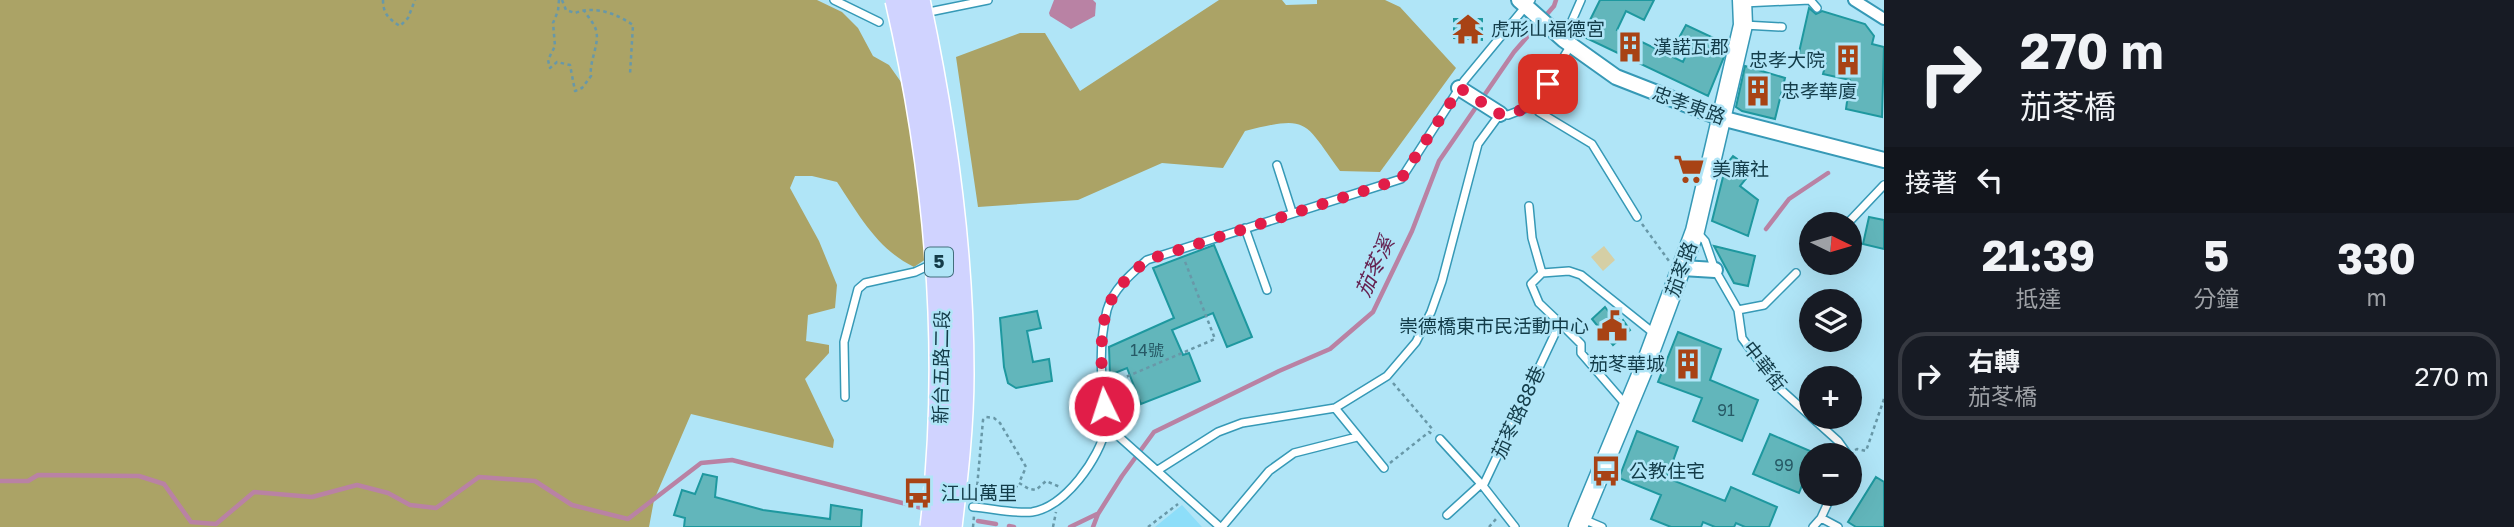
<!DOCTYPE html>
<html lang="zh-TW">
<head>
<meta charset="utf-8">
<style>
	body { margin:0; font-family:"Golos Text","Noto Sans TC",sans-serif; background:#20242c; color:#f1f3f6; height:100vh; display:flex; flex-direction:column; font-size:26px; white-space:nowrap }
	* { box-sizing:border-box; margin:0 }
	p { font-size:23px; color:#9ea1a6 }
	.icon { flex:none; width:38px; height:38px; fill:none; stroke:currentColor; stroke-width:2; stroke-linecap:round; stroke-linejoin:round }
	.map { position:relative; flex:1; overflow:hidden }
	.side { display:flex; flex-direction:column; background:#171b24; width:630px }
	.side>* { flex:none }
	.banner { background:#171b24; color:#f1f3f6; overflow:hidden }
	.needle { width:46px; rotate:95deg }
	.buttons { position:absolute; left:1799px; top:212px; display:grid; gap:14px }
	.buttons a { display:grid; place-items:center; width:63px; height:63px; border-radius:50%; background:#171b24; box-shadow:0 7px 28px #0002; font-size:35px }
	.pin { position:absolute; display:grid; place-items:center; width:60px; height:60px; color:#fff; margin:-30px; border-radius:14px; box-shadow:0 4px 10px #0006 }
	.me { position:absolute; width:77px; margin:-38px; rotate:356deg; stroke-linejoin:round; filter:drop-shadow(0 0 5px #0008) }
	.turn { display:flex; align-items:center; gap:24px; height:147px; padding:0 21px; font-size:32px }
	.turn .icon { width:91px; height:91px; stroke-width:2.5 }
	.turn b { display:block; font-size:49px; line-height:60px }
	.then { display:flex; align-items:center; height:66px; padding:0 21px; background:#0003; gap:14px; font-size:26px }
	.eta { display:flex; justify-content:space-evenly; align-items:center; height:119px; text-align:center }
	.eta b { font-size:42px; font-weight:700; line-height:49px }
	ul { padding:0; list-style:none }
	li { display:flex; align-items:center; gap:21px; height:88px; margin:0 14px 10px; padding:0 7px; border:4px solid #363941; border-radius:28px }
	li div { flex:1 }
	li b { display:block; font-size:26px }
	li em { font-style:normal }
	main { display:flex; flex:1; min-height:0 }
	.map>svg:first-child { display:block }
	.built { fill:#8ddef9 }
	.green { fill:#d5cfa5 }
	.forest { fill:#aba366 }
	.water { fill:#b982a4 }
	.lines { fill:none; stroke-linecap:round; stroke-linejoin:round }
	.stream { stroke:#b982a4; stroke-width:4.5 }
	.building { fill:#62b6bb; stroke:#1e989f; stroke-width:2 }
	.service-casing { stroke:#3699b6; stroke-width:10 }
	.pedestrian-casing { stroke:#3699b6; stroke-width:14 }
	.minor-casing { stroke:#3699b6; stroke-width:18 }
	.tertiary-casing { stroke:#3699b6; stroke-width:21 }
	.path { stroke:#6898a8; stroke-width:2.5; stroke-dasharray:3.5 3.5; stroke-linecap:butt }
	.service { stroke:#fff; stroke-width:7 }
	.pedestrian { stroke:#fff; stroke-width:10 }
	.minor { stroke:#fff; stroke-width:14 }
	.tertiary { stroke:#fff; stroke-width:18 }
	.primary-bridge-casing { stroke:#fff; stroke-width:26; stroke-linecap:butt }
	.primary-bridge { stroke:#d0d3ff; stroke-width:23 }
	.route { stroke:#e11d48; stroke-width:12; stroke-dasharray:0 21.6 }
	.labels { text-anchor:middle; stroke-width:5; stroke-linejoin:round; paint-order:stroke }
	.number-label { font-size:16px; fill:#275a66 }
	.shield { fill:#b0e5f7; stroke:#426f7d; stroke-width:2 }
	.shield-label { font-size:18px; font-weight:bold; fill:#133c49 }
	.poi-label { font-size:19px; fill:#133c49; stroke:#b0e5f7; text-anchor:start }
	.street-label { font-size:19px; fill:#133c49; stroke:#b0e5f7 }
	.water-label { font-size:21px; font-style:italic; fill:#652251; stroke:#b0e5f7 }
</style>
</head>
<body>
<main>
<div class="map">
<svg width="1884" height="527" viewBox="0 0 1884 527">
	<rect width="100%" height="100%" fill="#b0e5f7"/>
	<!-- built -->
	<path class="built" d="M1182,505L1202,527H1155Z"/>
	<!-- green -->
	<path class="green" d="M1604,246L1615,260L1603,271L1591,257Z"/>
	<!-- forest -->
	<path class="forest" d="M0,0H817L842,12L858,28L873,56L889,65L901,82L917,157L926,259L914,267C877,249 859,215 837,182L812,176H795L790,188L819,241L837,285L835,308L808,315L806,341L829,345V353L805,379L834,440L833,448L691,414L654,500L649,527H0Z
		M1219,0H1282L1286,5L1317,4V0H1385L1400,7L1456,68L1380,172L1340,171C1303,120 1309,115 1245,131L1223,168L1162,163L1078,200L978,207L956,57L1020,33H1045L1080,91Z"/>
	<!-- water -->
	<path class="water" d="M1054,0H1093L1096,3L1095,16L1071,29L1050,16L1049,13Z"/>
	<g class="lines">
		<!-- stream -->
		<path class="stream" d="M1766,229L1789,199L1828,173
			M0,481H28L38,475L139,476L164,484L191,522L216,524L254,492L312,497L357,485L388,493L410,505L436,508L479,477L535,481L572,505L628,519L701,463L732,460L926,509
			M978,521L996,524
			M1009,526L1014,527
			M1070,527L1097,514
			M1093,527L1098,514L1122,476L1154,432L1279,371L1330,349L1373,312L1412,231L1439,161L1514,52L1554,6L1556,0"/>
	</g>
	<!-- building -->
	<path class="building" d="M1600,0H1654L1644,20L1626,11L1617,30L1683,62L1692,42L1680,36L1686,25L1720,41L1715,52L1724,57L1708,96L1582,36Z
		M1809,8L1816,14L1822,11L1865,24L1874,36L1872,44L1884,47L1882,117L1846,109L1850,80L1823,74L1826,63L1798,57Z
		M1454,19H1482V40L1454,38Z
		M1745,66L1785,78L1775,119L1742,111L1736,107Z
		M1733,156L1753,170L1740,186L1758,200L1748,236L1712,221L1726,165Z
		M1869,217L1884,220V249L1863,244Z
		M1214,245L1252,337L1227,347L1213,313L1172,330L1183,355L1189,353L1200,381L1141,404L1127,368L1110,375L1109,347L1174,318L1153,268Z
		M1714,246L1755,256L1748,286L1734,283Z
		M1605,307L1609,312L1611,310L1621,322L1623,320L1630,330L1613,345L1592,319Z
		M1037,311L1041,328L1027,331L1033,362L1049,359L1052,381L1016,388L1008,383L1004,367L1000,318Z
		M1678,332L1721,349L1710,380L1758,400L1742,441L1693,421L1702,398L1658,382Z
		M1637,431L1678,447L1667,478L1725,501L1731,487L1777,507L1769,527H1745L1736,523L1734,527H1715L1703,522L1701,527H1671L1651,519L1661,495L1619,478Z
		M1770,434L1815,453L1811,455V463L1799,493L1753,474Z
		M703,474L717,477L715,497L763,510L830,519L831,505L862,510L861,527H684L685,518L674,515L682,490L695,494Z
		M1876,477L1884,482V527H1856L1848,522Z"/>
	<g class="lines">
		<!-- service casing -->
		<g class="service-casing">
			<path id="service" d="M834,0L879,22
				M1743,3L1810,0L1817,8
				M934,11L988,0
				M1744,25L1782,27
				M1564,39L1581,0
				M1534,105L1539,112L1592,144L1637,217
				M1277,165L1292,212
				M1529,206L1532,238L1542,273L1569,271L1581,275L1656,335
				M1847,224L1884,185
				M1245,228L1267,290
				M1696,231L1705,241L1715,270L1738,310L1742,338L1778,387L1838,441L1848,455
				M1542,273L1531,284L1539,303L1560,323
				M1738,310L1764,305L1796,273
				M845,397L844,342L858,289L865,283L915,272L932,264
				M1335,408L1384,468
				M1107,426L1220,527
				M1440,439L1483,486L1515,527
				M1158,470L1218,432L1242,423L1335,408L1387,376L1416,342L1431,312L1442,281L1478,144L1500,114L1508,115L1534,105L1571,45
				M1483,486L1560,323L1581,344V353L1627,406
				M973,507C990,508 1016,514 1032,512C1065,507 1100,458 1106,427C1108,416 1104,402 1103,390C1100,364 1101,335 1107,310C1113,289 1131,274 1147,260L1401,179L1464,81L1531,0
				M1447,515L1481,484
				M1821,518L1838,527
				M1583,519L1602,527
				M1222,527L1269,471L1294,453L1357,437
				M1813,527L1821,518L1832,494"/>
		</g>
		<!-- pedestrian casing -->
		<g class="pedestrian-casing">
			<path id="pedestrian" d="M1854,0L1884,19"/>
		</g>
		<!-- minor casing -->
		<g class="minor-casing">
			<path id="minor" d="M1519,0L1564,40L1616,77L1721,118L1884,160
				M1459,88L1500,114
				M1682,268L1715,270"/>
		</g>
		<!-- tertiary casing -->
		<g class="tertiary-casing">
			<path id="tertiary" d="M1578,527L1646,363L1695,231L1743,25L1742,0"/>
		</g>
		<!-- path -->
		<path class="path" d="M383,0C383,14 389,19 400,26L408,18L415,0
			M559,0L558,11L553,23L555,46L548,60L550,68L557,62L570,65L575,91L582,88L591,76C589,61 600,44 596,30C594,23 587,16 584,10
			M562,0L566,10L575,13C595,5 617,14 633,25L630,74
			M1642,224L1669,261
			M1114,382L1215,339L1184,259
			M1393,383L1434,431
			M1855,450L1857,449L1866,451L1884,399
			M1390,463L1429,432L1432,434
			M976,499L983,420L986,417L994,418L1000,423L1026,467L1019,483L1029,489L1036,490L1046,481L1060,487
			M1007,500L1019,483
			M973,527L974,516
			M1053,527L1056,512
			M1148,527L1178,504
			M1489,527L1496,519"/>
		<!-- service -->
		<use href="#service" class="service"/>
		<!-- pedestrian -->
		<use href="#pedestrian" class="pedestrian"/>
		<!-- minor -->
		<use href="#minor" class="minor"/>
		<!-- tertiary -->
		<use href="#tertiary" class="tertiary"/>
		<!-- primary-bridge casing -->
		<g class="primary-bridge-casing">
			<path id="primary-bridge" d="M897,0C937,174 953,349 932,527
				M918,0C944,122 962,249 962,374C962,425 956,476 950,527"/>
		</g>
		<!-- primary-bridge -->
		<use href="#primary-bridge" class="primary-bridge"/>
	</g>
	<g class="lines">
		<!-- route -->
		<path class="route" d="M1104,406C1102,379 1098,332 1108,307C1116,287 1131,274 1147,260L1401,179L1460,88L1500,114L1508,115L1534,105L1548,84"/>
	</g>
	<!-- icons -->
	<defs>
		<g id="temple-bare" transform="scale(2.415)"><path d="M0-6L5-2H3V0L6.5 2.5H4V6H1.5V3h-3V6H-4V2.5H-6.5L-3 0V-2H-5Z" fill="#a84315" stroke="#b0e5f7" stroke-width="2.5" paint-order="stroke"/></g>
		<g id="building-bare" transform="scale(2.415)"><path d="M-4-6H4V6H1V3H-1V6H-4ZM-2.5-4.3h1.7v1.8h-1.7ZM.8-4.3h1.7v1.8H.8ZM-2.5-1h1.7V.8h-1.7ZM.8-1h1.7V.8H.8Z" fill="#a84315" stroke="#b0e5f7" stroke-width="2.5" paint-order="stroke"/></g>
		<g id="supermarket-bare" transform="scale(2.415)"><path d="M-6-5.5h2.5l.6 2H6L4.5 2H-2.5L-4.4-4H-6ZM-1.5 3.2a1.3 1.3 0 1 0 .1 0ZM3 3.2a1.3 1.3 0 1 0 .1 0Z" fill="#a84315" stroke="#b0e5f7" stroke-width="2.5" paint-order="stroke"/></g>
		<g id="civic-bare" transform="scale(2.415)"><path d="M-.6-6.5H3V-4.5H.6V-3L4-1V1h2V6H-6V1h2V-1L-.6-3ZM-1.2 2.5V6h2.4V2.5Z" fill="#a84315" stroke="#b0e5f7" stroke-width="2.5" paint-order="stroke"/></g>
		<g id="bus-bare" transform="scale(2.415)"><path d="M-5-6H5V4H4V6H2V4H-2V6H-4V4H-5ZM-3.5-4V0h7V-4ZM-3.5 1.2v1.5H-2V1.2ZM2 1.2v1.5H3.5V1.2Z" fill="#a84315" stroke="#b0e5f7" stroke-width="2.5" paint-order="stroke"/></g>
	</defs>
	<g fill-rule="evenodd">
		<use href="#temple-bare" x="1468" y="29"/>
		<use href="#building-bare" x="1630" y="47"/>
		<use href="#building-bare" x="1848" y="60"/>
		<use href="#building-bare" x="1758" y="91"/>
		<use href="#supermarket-bare" x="1689" y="169"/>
		<use href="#civic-bare" x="1612" y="326"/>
		<use href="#building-bare" x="1688" y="364"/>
		<use href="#bus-bare" x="1606" y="471"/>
		<use href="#bus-bare" x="918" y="493"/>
	</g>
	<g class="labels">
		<!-- number labels -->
		<g class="number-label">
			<text x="1147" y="356">14號</text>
			<text x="1726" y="416">91</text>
			<text x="1784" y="471">99</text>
		</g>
		<!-- shield labels -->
		<rect class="shield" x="925" y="247.5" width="28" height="29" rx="5"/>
		<g class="shield-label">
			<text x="939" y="268">5</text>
		</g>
		<!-- poi labels -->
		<g class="poi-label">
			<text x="1491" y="36">虎形山福德宮</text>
			<text x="1653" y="54">漢諾瓦郡</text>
			<text x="1825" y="67" text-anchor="end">忠孝大院</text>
			<text x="1781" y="98">忠孝華廈</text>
			<text x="1712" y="176">美廉社</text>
			<text x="1589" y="333" text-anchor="end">崇德橋東市民活動中心</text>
			<text x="1665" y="371" text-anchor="end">茄苳華城</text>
			<text x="1629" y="478">公教住宅</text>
			<text x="941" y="500">江山萬里</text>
		</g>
		<!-- street labels -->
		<g class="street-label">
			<text transform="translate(1689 105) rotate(20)" y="7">忠孝東路</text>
			<text transform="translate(1681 269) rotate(-70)" y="7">茄苳路</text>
			<text transform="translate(1765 366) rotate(52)" y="7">中華街</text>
			<text transform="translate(941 367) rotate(-89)" y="7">新台五路二段</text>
			<text transform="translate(1518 412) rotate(-65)" y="7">茄苳路88巷</text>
		</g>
		<!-- water labels -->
		<g class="water-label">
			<text transform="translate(1375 267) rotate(-66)" y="7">茄苳溪</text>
		</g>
	</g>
</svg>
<div class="buttons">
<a><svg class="needle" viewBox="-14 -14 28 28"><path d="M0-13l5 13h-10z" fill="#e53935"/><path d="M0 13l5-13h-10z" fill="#9ea1a6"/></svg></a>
<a><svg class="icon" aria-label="layers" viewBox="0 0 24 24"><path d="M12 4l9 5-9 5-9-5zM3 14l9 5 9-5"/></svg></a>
<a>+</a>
<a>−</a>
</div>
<div class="pin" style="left:1548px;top:84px;background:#d93025"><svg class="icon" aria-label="arrive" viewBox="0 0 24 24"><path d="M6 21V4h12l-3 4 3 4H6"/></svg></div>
<svg class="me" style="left:1104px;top:406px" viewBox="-20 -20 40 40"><circle r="17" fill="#e11d48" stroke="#fff" stroke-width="3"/><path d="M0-11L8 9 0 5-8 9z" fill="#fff"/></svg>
</div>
<section class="side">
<div class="banner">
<div class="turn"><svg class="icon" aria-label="right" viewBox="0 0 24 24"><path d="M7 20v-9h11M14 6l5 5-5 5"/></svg><div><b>270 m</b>茄苳橋</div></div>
<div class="then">接著<svg class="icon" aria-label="left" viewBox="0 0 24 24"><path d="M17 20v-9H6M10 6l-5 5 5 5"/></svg></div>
</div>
<div class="eta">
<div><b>21:39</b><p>抵達</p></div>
<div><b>5</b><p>分鐘</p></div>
<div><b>330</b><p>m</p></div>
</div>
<ul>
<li><svg class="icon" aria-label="right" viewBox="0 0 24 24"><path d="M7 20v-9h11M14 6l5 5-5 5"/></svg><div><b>右轉</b><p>茄苳橋</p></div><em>270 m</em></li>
</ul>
</section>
</main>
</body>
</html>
